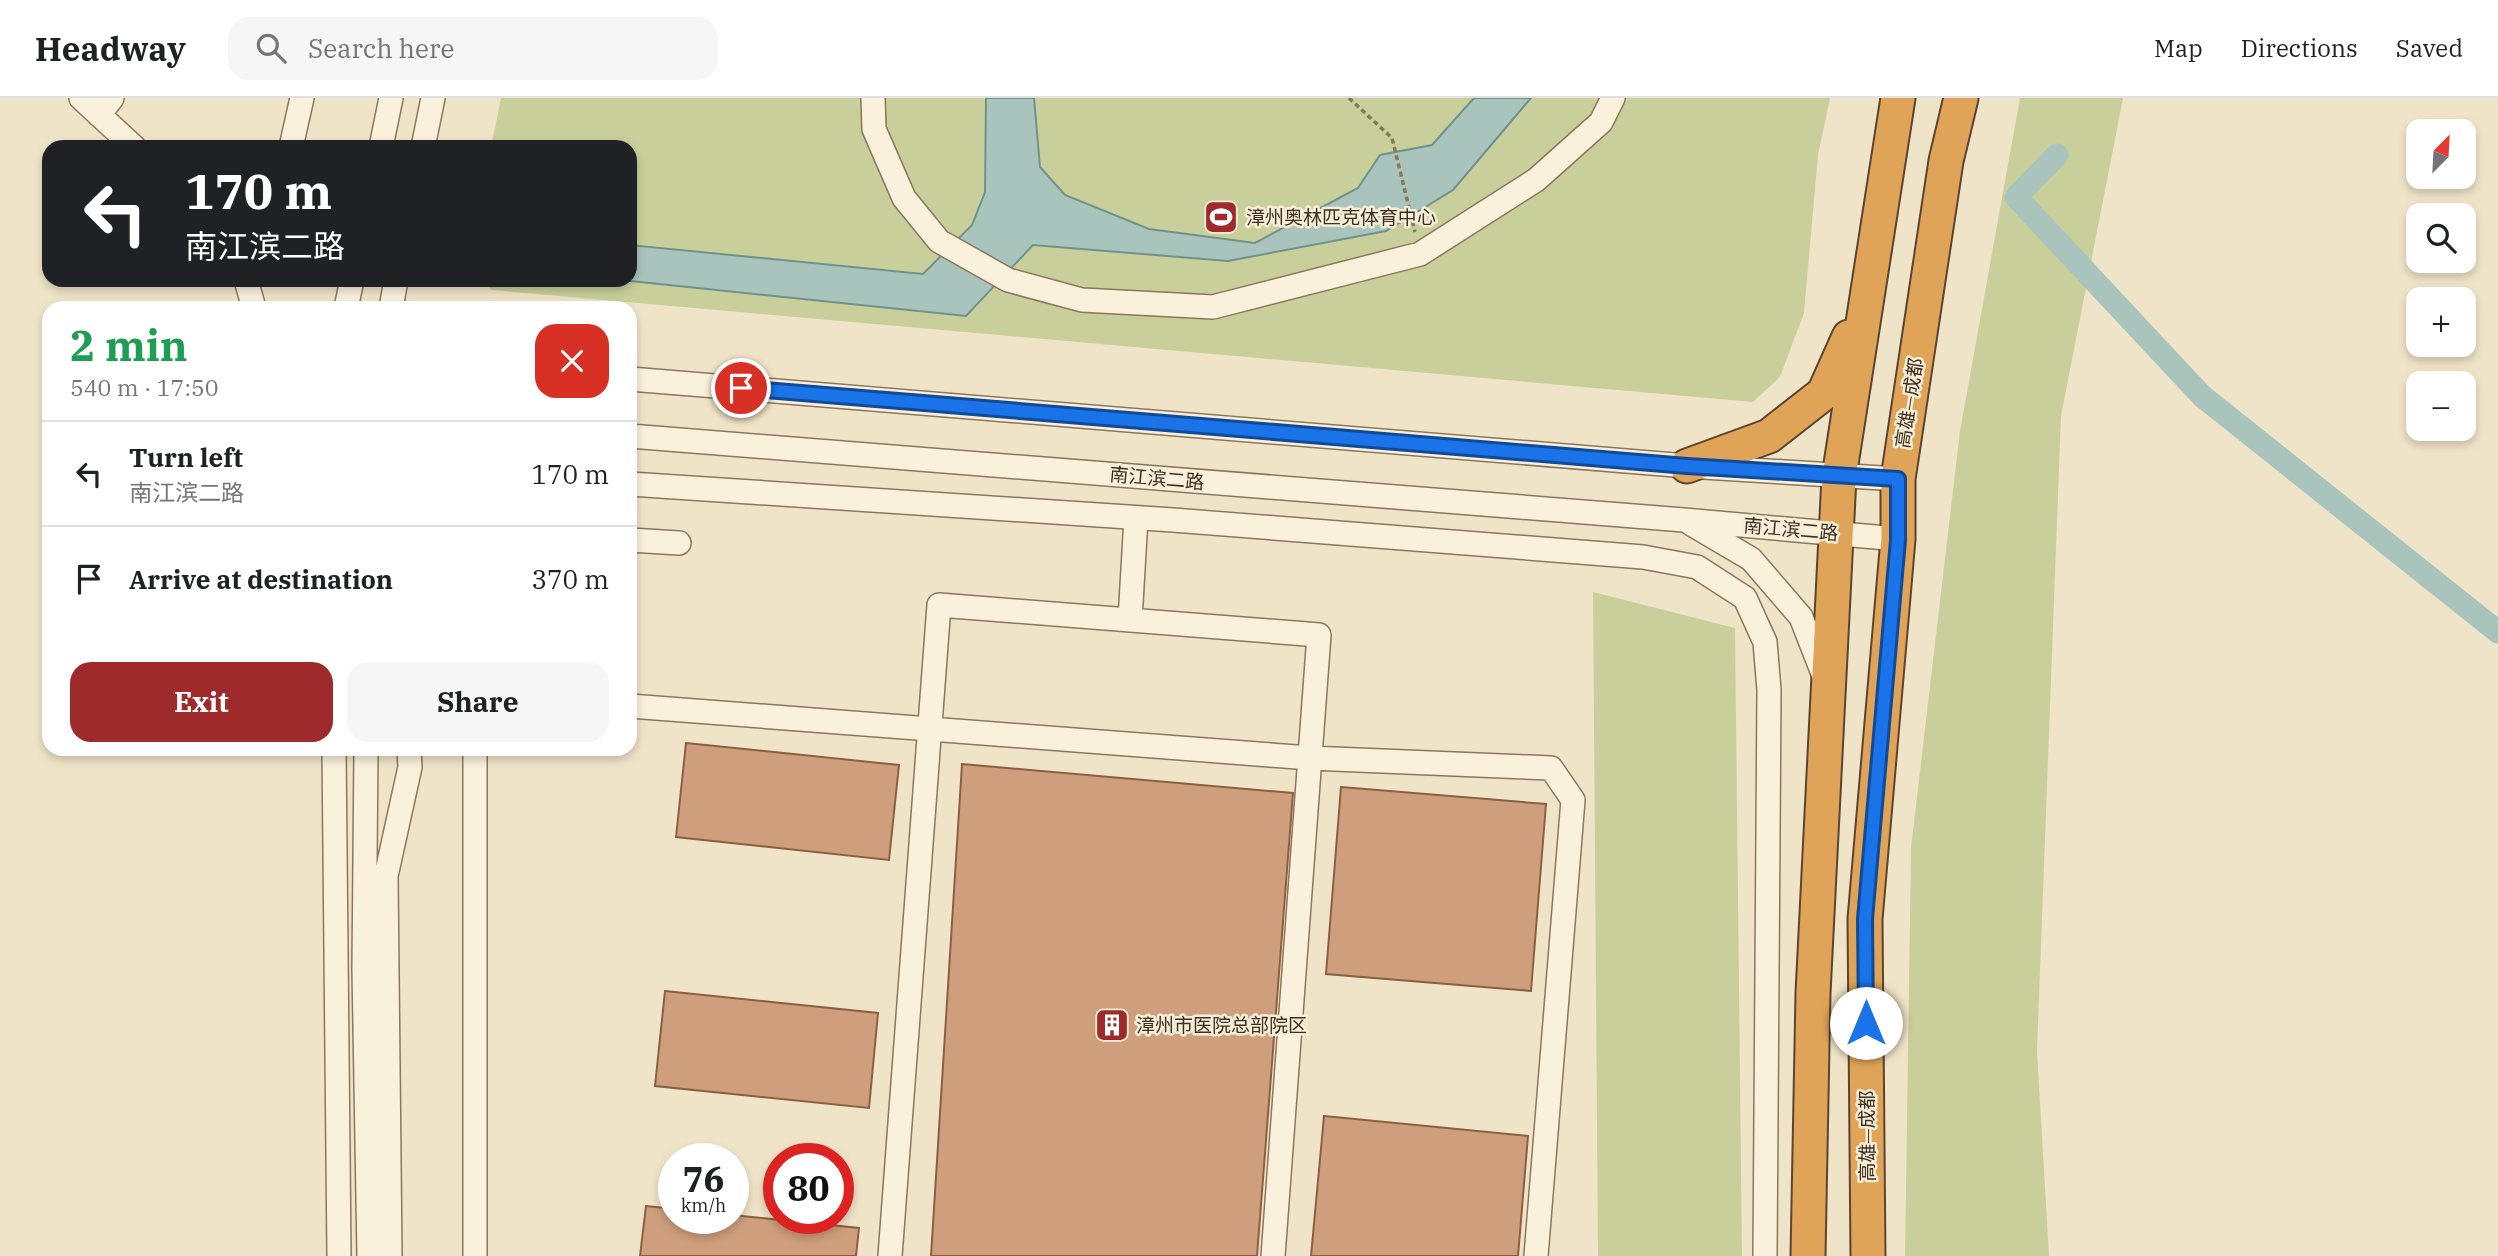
<!DOCTYPE html>
<html lang="en">
<head>
<meta charset="utf-8">
<style>
	body { margin:0; font-family:"IBM Plex Serif","Noto Sans SC",serif; background:#f6f6f6; color:#202124; height:100vh; display:flex; flex-direction:column; font-size:26px; white-space:nowrap }
	* { box-sizing:border-box; margin:0 }
	p { font-size:23px; color:#757577 }
	.icon { flex:none; width:38px; height:38px; fill:none; stroke:currentColor; stroke-width:2; stroke-linecap:round; stroke-linejoin:round }
	.map { position:relative; flex:1; overflow:hidden }
	.details { position:absolute; left:42px; top:203px; width:595px; height:455px; display:flex; flex-direction:column; background:#fff; border-radius:21px; box-shadow:0 4px 10px #0003 }
	.details>* { flex:none }
	.banner { position:absolute; left:42px; top:42px; width:595px; height:147px; border-radius:21px; box-shadow:0 4px 10px #0003; background:#202124; color:#fff; overflow:hidden }
	.needle { width:46px; rotate:24deg }
	.tools { position:absolute; left:2406px; top:21px; display:grid; gap:14px }
	.tools a { display:grid; place-items:center; width:70px; height:70px; border-radius:14px; background:#fff; box-shadow:0 4px 10px #0003; font-size:35px }
	.speed { position:absolute; left:658px; top:1045px; display:flex; gap:14px; font-size:35px; font-weight:700; text-align:center }
	.speed>* { display:grid; place-content:center; width:91px; height:91px; border-radius:50%; background:#fff; box-shadow:0 4px 10px #0003; line-height:1 }
	.speed small { font-size:18px; font-weight:400 }
	.speed .limit { border:10px solid #d22; background:#fff; color:#111 }
	.pin { position:absolute; display:grid; place-items:center; width:60px; height:60px; color:#fff; margin:-30px; border:4px solid #fff; border-radius:50%; box-shadow:0 2px 7px #0007 }
	.me { position:absolute; width:77px; margin:-38px; rotate:0deg; stroke-linejoin:round; filter:drop-shadow(0 0 5px #0008) }
	.turn { display:flex; align-items:center; gap:24px; height:147px; padding:0 28px; font-size:32px }
	.turn .icon { width:91px; height:91px; stroke-width:2.5 }
	.turn b { display:block; font-size:49px; line-height:60px }
	.round { display:grid; place-items:center; flex:none; width:74px; height:74px; border-radius:21px; background:#f6f6f6 }
	.head { display:flex; align-items:center; justify-content:space-between; height:119px; padding:0 28px }
	h1 { font-size:42px; font-weight:700; line-height:52px; color:#1e9e55 }
	.cta { display:flex; gap:14px; margin-top:auto; padding:14px 28px }
	.cta a { flex:1; height:80px; border-radius:21px; background:#9e2a2b; color:#fff; font-size:28px; font-weight:700; line-height:80px; text-align:center }
	.cta a+a { background:#f6f6f6; color:#202124 }
	ul { padding:0; list-style:none }
	li { display:flex; align-items:center; gap:21px; height:105px; padding:0 28px; border-top:2px solid #e0e0e0 }
	li div { flex:1 }
	li b { display:block; font-size:26px }
	li em { font-style:normal }
	header { display:flex; align-items:center; gap:42px; box-sizing:border-box; height:98px; padding:0 35px; background:#fff; border-bottom:2px solid #e0e0e0 }
	header strong { font-size:33px }
	nav { display:flex; gap:38px; margin-inline-start:auto; font-size:24px }
	.search { width:490px; height:63px; background:#f6f6f6; display:flex; align-items:center; gap:18px; box-sizing:border-box; padding:0 24px; border-radius:21px; color:#757577; font-size:26px }
	.map>svg:first-child { display:block }
	.green { fill:#c9cf9b }
	.water { fill:#a9c4bc; stroke:#6f938a; stroke-width:2 }
	.lines { fill:none; stroke-linecap:round; stroke-linejoin:round }
	.canal { stroke:#a9c4bc; stroke-width:23 }
	.building { fill:#cf9f7d; stroke:#8d5f41; stroke-width:2 }
	.minor-casing { stroke:#8d765c; stroke-width:26 }
	.highway-casing { stroke:#5b4430; stroke-width:37 }
	.path { stroke:#8d765c; stroke-width:3.5; stroke-dasharray:5 3.5; stroke-linecap:butt }
	.minor { stroke:#faf1dc; stroke-width:23 }
	.highway { stroke:#e0a458; stroke-width:33 }
	.route-casing { stroke:#114b97; stroke-width:18 }
	.route { stroke:#1a73e8; stroke-width:12 }
	.labels { text-anchor:middle; stroke-width:5; stroke-linejoin:round; paint-order:stroke }
	.poi-label { font-size:19px; fill:#3d2e20; stroke:#f7eed8; text-anchor:start }
	.street-label { font-size:19px; fill:#3d2e20; stroke:#f7eed8 }
</style>
</head>
<body>
<header>
<strong>Headway</strong>
<div class="search"><svg class="icon" aria-label="search" viewBox="0 0 24 24"><circle cx="10" cy="10" r="6"/><path d="M15 15l6 6"/></svg>Search here</div>
<nav><a>Map</a><a>Directions</a><a>Saved</a></nav>
</header>
<div class="map">
<svg width="2498" height="1158" viewBox="0 0 2498 1158">
	<rect width="100%" height="100%" fill="#f0e4c8"/>
	<!-- green -->
	<path class="green" d="M501,0H1830L1818,57L1804,215L1780,279L1753,304L492,192L481,182H630V49H491Z
		M2020,0H2123L2061,318L2037,953L2049,1158H1905L1911,750L1960,333Z
		M1593,494L1735,530L1742,1158H1598Z"/>
	<!-- water -->
	<path class="water" d="M986,0H1034L1040,69L1065,97L1149,131L1255,145L1358,90L1380,57L1432,47L1474,0H1531L1453,92L1386,133L1228,163L1033,147L966,218L621,182H630V147L923,176L972,127L985,94Z"/>
	<g class="lines">
		<!-- canal -->
		<path class="canal" d="M2057,57L2016,99L2202,298L2498,534"/>
	</g>
	<!-- building -->
	<path class="building" d="M686,645L899,667L889,762L676,739Z
		M962,666L1293,695L1257,1158H931Z
		M1341,689L1546,706L1531,893L1326,876Z
		M665,893L878,915L869,1010L655,988Z
		M1324,1018L1528,1038L1518,1158H1311Z
		M646,1108L674,1111V1120H733V1117L859,1130L856,1158H640Z"/>
	<g class="lines">
		<!-- minor casing -->
		<g class="minor-casing">
			<path id="minor" d="M81,0L134,49
				M873,0L874,31L904,100L939,143L1008,182L1082,202L1213,209L1420,156L1536,82L1601,24L1613,0
				M99,17L112,0
				M291,49L302,0
				M381,49L391,0
				M423,49L433,0
				M246,182L254,210
				M346,210L352,182
				M391,210L396,182
				M630,281L1687,368L1898,381
				M630,338L1684,422L1898,441
				M630,386L1173,422L1643,459L1697,469L1745,500L1765,544L1769,592L1765,1158
				M1690,425L1751,461L1801,519L1824,578
				M630,442L679,445
				M1130,522L1136,420
				M630,608L1310,660L1551,670L1573,702L1536,1158
				M334,651L339,1158
				M366,651L364,871L369,1158
				M390,1158L386,778L410,669L409,651
				M475,1158V651
				M890,1158L939,507L1319,537L1273,1158"/>
		</g>
		<!-- highway casing -->
		<g class="highway-casing">
			<path id="highway" d="M1687,368L1769,338L1824,295L1849,239
				M1808,1158L1813,895L1839,379L1898,0
				M1868,1158L1865,821L1898,441V381L1946,63L1961,0"/>
		</g>
		<!-- path -->
		<path class="path" d="M1349,0L1392,40L1415,134"/>
		<!-- minor -->
		<use href="#minor" class="minor"/>
		<!-- highway -->
		<use href="#highway" class="highway"/>
	</g>
	<g class="lines">
		<!-- route casing -->
		<g class="route-casing">
			<path id="route" d="M741,290L1687,368L1898,381V442L1865,821L1866,925"/>
		</g>
		<!-- route -->
		<use href="#route" class="route"/>
	</g>
	<!-- icons -->
	<defs>
		<g id="stadium-square" transform="scale(1.75)"><rect x="-9" y="-9" width="18" height="18" rx="4" fill="#9e2a2b" stroke="#f7eed8"/><path d="M0-5a6.5 5 0 1 0 0 10a6.5 5 0 1 0 0-10ZM-3.5-1.8h7v3.6h-7Z" fill="#fff"/></g>
		<g id="building-square" transform="scale(1.75)"><rect x="-9" y="-9" width="18" height="18" rx="4" fill="#9e2a2b" stroke="#f7eed8"/><path d="M-4-6H4V6H1V3H-1V6H-4ZM-2.5-4.3h1.7v1.8h-1.7ZM.8-4.3h1.7v1.8H.8ZM-2.5-1h1.7V.8h-1.7ZM.8-1h1.7V.8H.8Z" fill="#fff"/></g>
	</defs>
	<g fill-rule="evenodd">
		<use href="#stadium-square" x="1221" y="119"/>
		<use href="#building-square" x="1112" y="927"/>
	</g>
	<g class="labels">
		<!-- poi labels -->
		<g class="poi-label">
			<text x="1246" y="126">漳州奥林匹克体育中心</text>
			<text x="1136" y="934">漳州市医院总部院区</text>
		</g>
		<!-- street labels -->
		<g class="street-label">
			<text transform="translate(1909 305) rotate(-81)" y="7">高雄—成都</text>
			<text transform="translate(1157 380) rotate(5)" y="7">南江滨二路</text>
			<text transform="translate(1791 431) rotate(5)" y="7">南江滨二路</text>
			<text transform="translate(1867 1038) rotate(-90)" y="7">高雄—成都</text>
		</g>
	</g>
</svg>
<div class="tools">
<a><svg class="needle" viewBox="-14 -14 28 28"><path d="M0-13l5 13h-10z" fill="#e53935"/><path d="M0 13l5-13h-10z" fill="#757577"/></svg></a>
<a><svg class="icon" aria-label="search" viewBox="0 0 24 24"><circle cx="10" cy="10" r="6"/><path d="M15 15l6 6"/></svg></a>
<a>+</a>
<a>−</a>
</div>
<div class="speed"><div>76<small>km/h</small></div><div class="limit">80</div></div>
<div class="pin" style="left:741px;top:290px;background:#d93025"><svg class="icon" aria-label="arrive" viewBox="0 0 24 24"><path d="M6 21V4h12l-3 4 3 4H6"/></svg></div>
<svg class="me" style="left:1866px;top:925px" viewBox="-20 -20 40 40"><circle r="19" fill="#fff"/><path d="M0-13L10 11 0 6-10 11z" fill="#1a73e8"/></svg>
<div class="banner">
<div class="turn"><svg class="icon" aria-label="left" viewBox="0 0 24 24"><path d="M17 20v-9H6M10 6l-5 5 5 5"/></svg><div><b>170 m</b>南江滨二路</div></div>
</div>
<section class="details">
<div class="head"><div><h1>2 min</h1><p>540 m · 17:50</p></div><a class="round" style="background:#d93025;color:#fff"><svg class="icon" aria-label="close" viewBox="0 0 24 24"><path d="M6 6l12 12M18 6L6 18"/></svg></a></div>
<ul>
<li><svg class="icon" aria-label="left" viewBox="0 0 24 24"><path d="M17 20v-9H6M10 6l-5 5 5 5"/></svg><div><b>Turn left</b><p>南江滨二路</p></div><em>170 m</em></li>
<li><svg class="icon" aria-label="arrive" viewBox="0 0 24 24"><path d="M6 21V4h12l-3 4 3 4H6"/></svg><div><b>Arrive at destination</b></div><em>370 m</em></li>
</ul>
<div class="cta"><a>Exit</a><a>Share</a></div>
</section>
</div>
</body>
</html>
